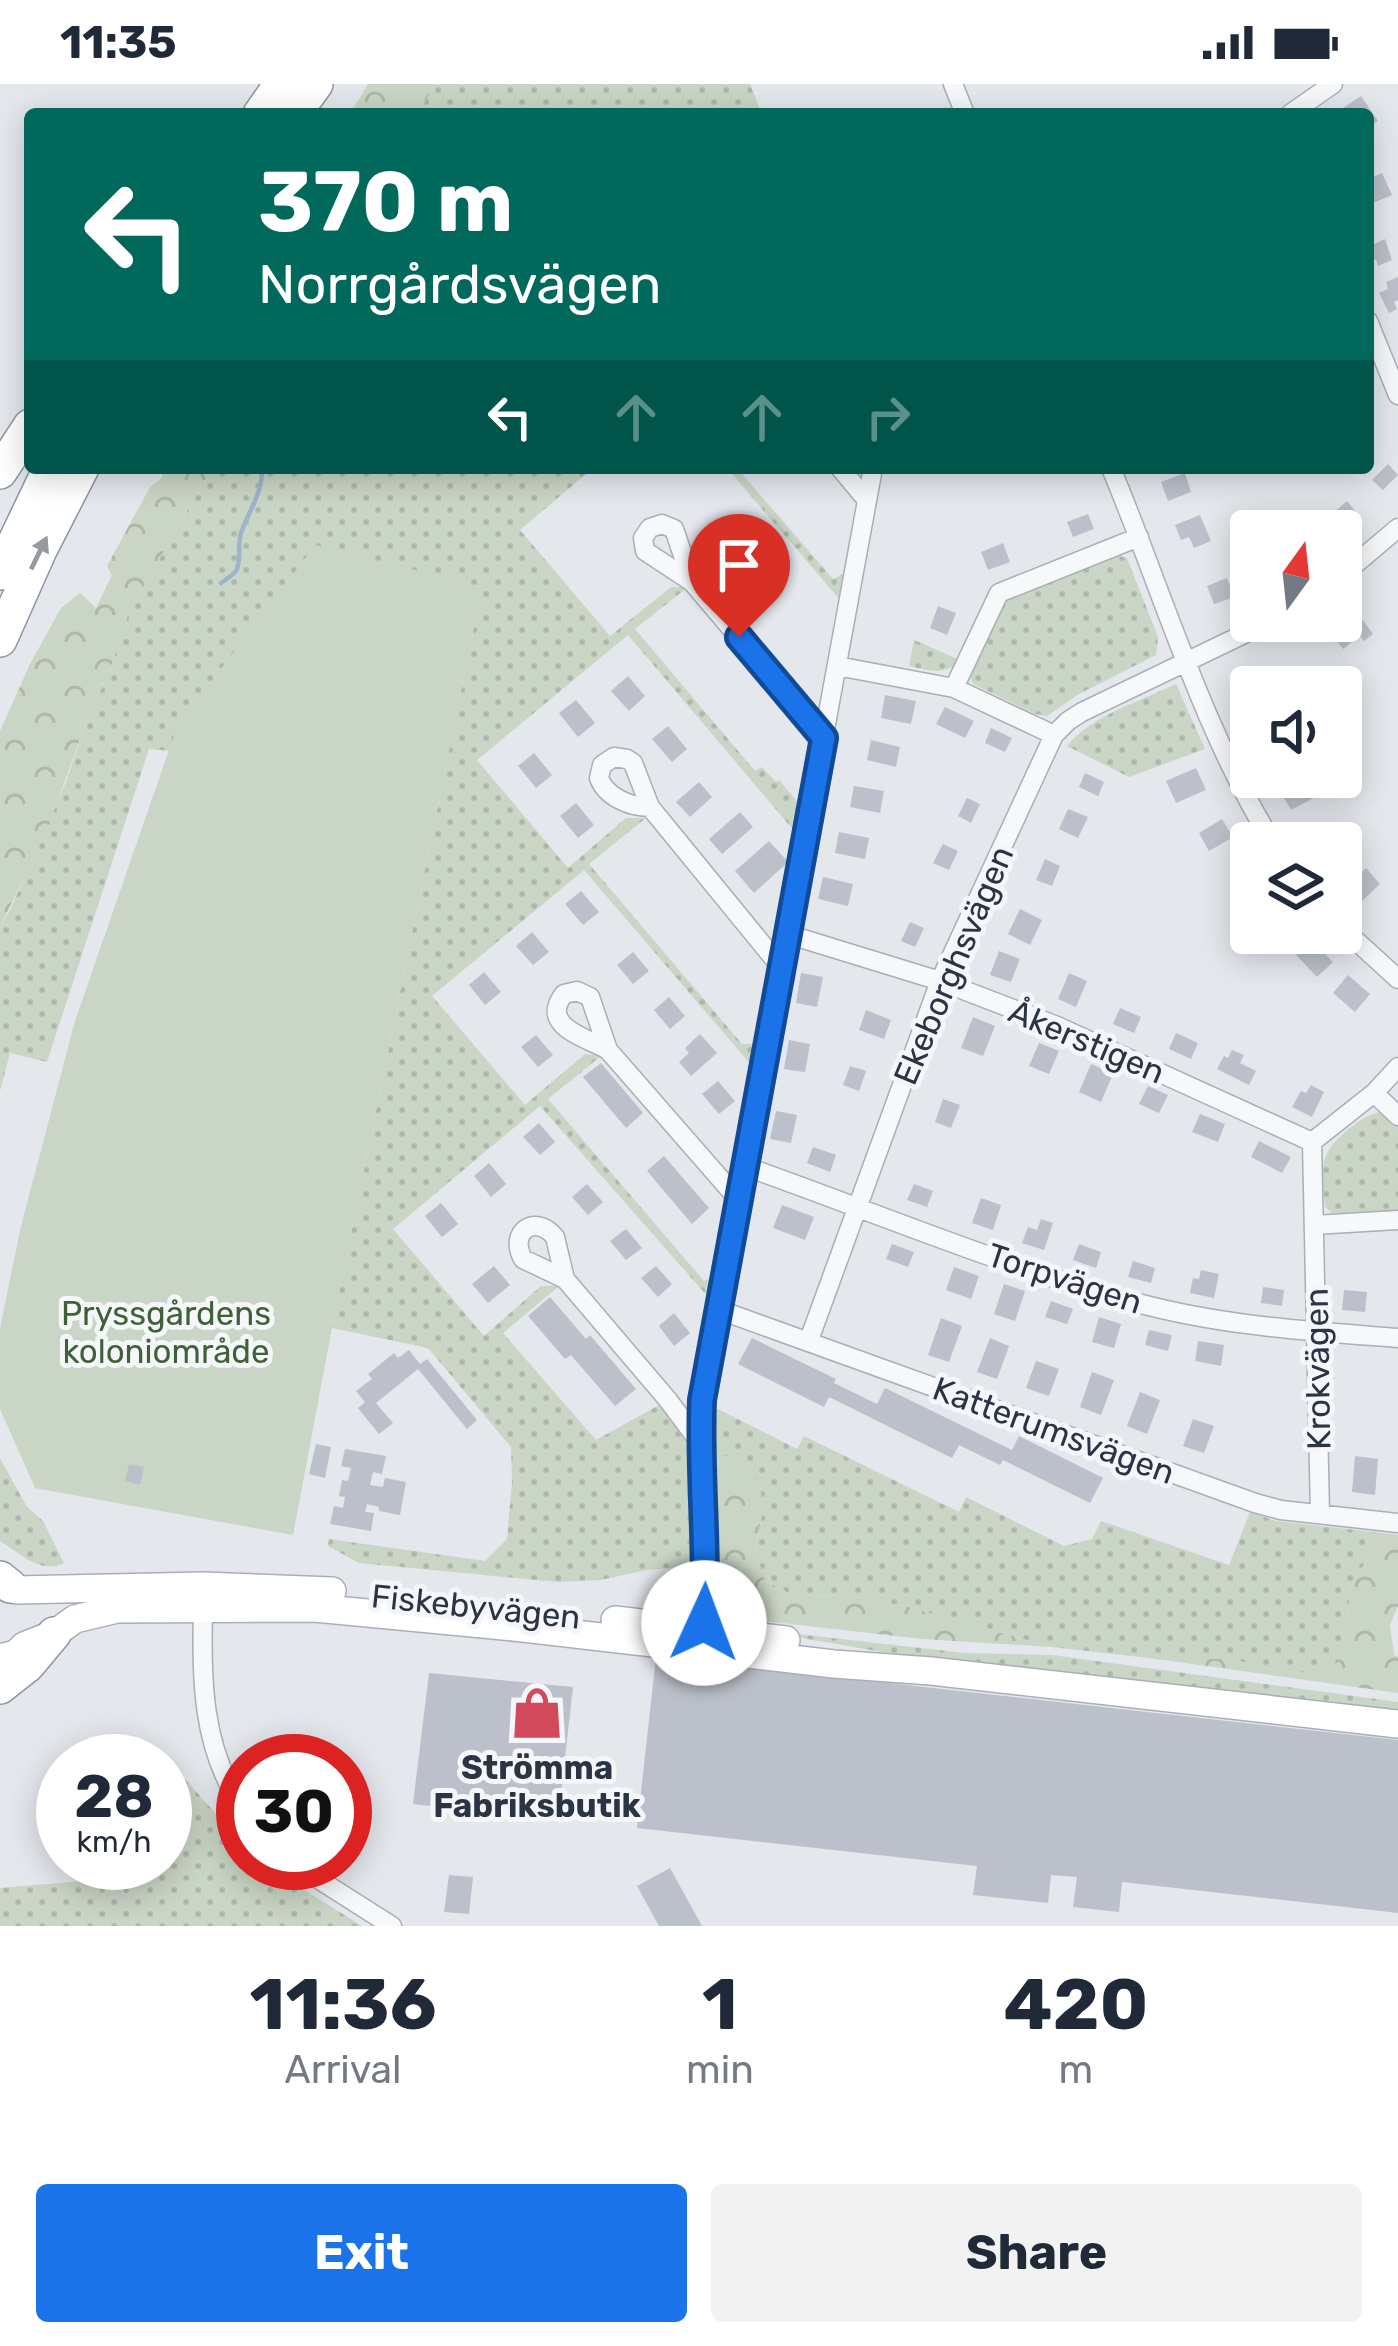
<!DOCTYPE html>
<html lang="en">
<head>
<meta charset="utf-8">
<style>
	body { margin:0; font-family:Rubik,sans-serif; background:#f2f2f3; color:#1f2937; height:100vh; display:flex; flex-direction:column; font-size:45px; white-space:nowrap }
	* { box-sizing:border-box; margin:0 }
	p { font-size:39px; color:#747a83 }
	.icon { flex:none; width:66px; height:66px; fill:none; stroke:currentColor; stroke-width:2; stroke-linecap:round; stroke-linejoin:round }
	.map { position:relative; height:1842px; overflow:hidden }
	.sheet { display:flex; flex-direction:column; background:#fff; flex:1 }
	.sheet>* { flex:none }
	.top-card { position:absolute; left:24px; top:24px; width:1350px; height:366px; border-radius:12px; box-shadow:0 6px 30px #0003; background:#00695c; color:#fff; overflow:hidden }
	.needle { width:78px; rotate:15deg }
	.buttons { position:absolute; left:1230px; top:426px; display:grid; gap:24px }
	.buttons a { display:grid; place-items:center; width:132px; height:132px; border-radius:12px; background:#fff; box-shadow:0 6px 30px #0003; font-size:60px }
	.speed { position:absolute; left:36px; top:1650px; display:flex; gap:24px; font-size:60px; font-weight:700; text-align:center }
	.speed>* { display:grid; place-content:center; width:156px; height:156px; border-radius:50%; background:#fff; box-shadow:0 6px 30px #0003; line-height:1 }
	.speed small { font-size:30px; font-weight:400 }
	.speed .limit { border:18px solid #d22; background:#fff; color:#111 }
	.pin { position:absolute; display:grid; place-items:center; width:102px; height:102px; color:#fff; margin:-123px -51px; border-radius:50% 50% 50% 0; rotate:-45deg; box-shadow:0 0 12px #0007 }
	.pin .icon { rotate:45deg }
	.me { position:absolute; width:132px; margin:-66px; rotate:2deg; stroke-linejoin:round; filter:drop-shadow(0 0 9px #0008) }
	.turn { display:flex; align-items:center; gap:42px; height:252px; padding:0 36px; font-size:54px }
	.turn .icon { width:156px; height:156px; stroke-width:2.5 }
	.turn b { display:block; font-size:84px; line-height:102px }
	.lanes { display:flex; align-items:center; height:114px; padding:0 36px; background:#0003; justify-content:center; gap:60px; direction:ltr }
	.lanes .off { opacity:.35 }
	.eta { display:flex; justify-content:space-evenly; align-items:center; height:204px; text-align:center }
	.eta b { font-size:72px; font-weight:700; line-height:84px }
	.cta { display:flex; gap:24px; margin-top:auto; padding:24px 36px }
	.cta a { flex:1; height:138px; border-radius:12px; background:#1a73e8; color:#fff; font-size:48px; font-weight:700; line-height:138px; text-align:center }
	.cta a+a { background:#f2f2f3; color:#1f2937 }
	.status { display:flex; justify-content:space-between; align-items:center; height:84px; padding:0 60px; background:#fff; direction:ltr }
	.status svg { height:33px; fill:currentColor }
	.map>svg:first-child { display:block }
	.grass { fill:url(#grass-dots) }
	.forest { fill:url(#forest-crowns) }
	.garden { fill:#c9d6c5 }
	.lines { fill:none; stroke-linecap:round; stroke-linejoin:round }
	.stream { stroke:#9fb4cc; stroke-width:4.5 }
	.building { fill:#bbc0ca }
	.street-casing { stroke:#a9aeb7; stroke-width:21 }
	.secondary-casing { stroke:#a9aeb7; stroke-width:30 }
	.highway-casing { stroke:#8b94a3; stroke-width:36 }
	.street { stroke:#f7f8fa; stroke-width:18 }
	.secondary { stroke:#fff; stroke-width:27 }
	.highway { stroke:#fff; stroke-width:33 }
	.oneway { fill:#959aa2 }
	.route-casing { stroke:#114b97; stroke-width:30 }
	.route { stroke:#1a73e8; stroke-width:21 }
	.labels { text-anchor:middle; stroke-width:10; stroke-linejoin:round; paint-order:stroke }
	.street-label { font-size:33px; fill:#2b3445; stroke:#f4f6f9 }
	.park-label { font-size:33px; fill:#3f6138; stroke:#f4f6f9 }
	.poi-label { font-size:33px; font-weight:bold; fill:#2b3445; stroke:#f4f6f9 }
</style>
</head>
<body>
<div class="status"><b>11:35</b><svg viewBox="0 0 49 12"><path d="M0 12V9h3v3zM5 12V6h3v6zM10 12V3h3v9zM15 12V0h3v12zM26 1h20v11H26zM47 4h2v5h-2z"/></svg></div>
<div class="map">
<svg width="1398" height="1842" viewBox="0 0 1398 1842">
	<defs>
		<pattern id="grass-dots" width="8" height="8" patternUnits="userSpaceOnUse" patternTransform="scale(3)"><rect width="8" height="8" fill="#c9d6c5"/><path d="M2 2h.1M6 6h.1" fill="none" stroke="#adb8ab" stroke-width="1.8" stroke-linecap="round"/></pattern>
		<pattern id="forest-crowns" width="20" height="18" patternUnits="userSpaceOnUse" patternTransform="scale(3)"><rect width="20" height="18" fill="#c9d6c5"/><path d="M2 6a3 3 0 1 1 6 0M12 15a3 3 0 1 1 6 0" fill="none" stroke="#adb8ab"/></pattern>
	</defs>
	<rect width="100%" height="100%" fill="#e4e7ec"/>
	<!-- grass -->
	<path class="grass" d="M436,0H750L762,30H417Z
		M212,384H593L520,446L610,552L671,503H688L635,545L755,687L762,683L776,698L779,696L800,721L796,749L628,551L477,676L568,784L626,734H646L589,780L742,960H757L753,983L584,786L432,912L525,1021L585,970L601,972L548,1015L704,1197L715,1193L710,1215L540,1022L393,1145L484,1252L541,1202H559L503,1249L596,1356L661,1320L688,1362L694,1466L691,1475L681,1483L647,1486L601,1496L557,1498L359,1479L328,1462L329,1455L485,1477L507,1455L512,1398L511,1363L428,1264L332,1244L482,503L315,462L178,643L171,667L149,665L47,978L10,969L0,1007V843L10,826L66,698L88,633L110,586L129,527Z
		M727,384H737L833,495L846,488L840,516Z
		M1112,470L1127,474L1158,553L1156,571L1079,610L1047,632L1035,630L973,600L968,586L996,525L1010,511Z
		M914,556L960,576C946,593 928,586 909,582Z
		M1176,600L1205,665L1129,693L1067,662C1092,631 1141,617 1176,600Z
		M1385,1027L1398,1039V1132L1335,1131L1325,1123C1322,1082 1317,1071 1350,1044C1362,1034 1370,1030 1385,1027Z
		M712,1322L797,1365L804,1352L959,1428L966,1413L1064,1462L1092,1455L1101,1437L1229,1481L1250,1428L1276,1437L1383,1449L1351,1502L1342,1576L1319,1590L1272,1586L1232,1575H1157L1052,1563L908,1523L847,1511L794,1512L764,1496L755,1466L762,1431L710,1368Z
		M0,1374L27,1423L43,1437L64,1479C41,1491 20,1469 0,1457Z
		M745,1544L965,1569L1052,1571L1398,1618V1628L916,1574Z
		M183,1693L243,1760V1779H261L362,1842H0V1804L83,1797L100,1779H165V1712Z"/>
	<!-- forest -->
	<path class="forest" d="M368,0H436L417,30H350Z
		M166,384H212L129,527L110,586L88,633L48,744L0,843V647L30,580L61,524L80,509L96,524L112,491L107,482L150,403L160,396Z
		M710,1368L743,1376L761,1402L762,1431L755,1466L765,1497L794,1512L847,1511L908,1523L1052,1563L922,1555L747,1535L717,1520Z
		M1383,1449L1398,1451V1522L1390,1541L1394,1571L1398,1573V1609L1157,1575H1232L1272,1586L1319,1590L1342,1576L1351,1502Z"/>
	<!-- garden -->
	<path class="garden" d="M315,461L482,503L332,1244L293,1451L35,1404L0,1325V1244L21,1142L75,937L177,643Z"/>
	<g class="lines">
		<!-- stream -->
		<path class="stream" d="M221,499C225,496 233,491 236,487C242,477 237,460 241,449C249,426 263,409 262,384"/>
	</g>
	<!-- building -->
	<path class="building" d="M1361,12L1378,37L1368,44V30H1334Z
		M1382,89L1392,111L1368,121V95Z
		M1368,148L1374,160L1385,155L1392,176L1378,182L1376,175L1368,179Z
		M1398,193V216L1394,218L1397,225L1389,229L1379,209L1388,205L1386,198Z
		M1388,380L1398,391L1383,406L1372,396Z
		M1185,389L1191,408L1168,417L1161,398Z
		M1347,417L1357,429L1340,443L1330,432Z
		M1088,430L1094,445L1073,453L1067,438Z
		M1200,431L1211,457L1194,464L1189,453L1181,456L1175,441Z
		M1003,459L1010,478L988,486L981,468Z
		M1227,494L1229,500L1241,496L1246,509L1214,520L1207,502Z
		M938,522L956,529L947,551L930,544Z
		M1341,526L1353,543L1363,536L1373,550L1364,557L1360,552L1343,565L1323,537H1341Z
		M1267,591L1272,603H1251V620L1247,621L1239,603Z
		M628,592L645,612L629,627L611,607Z
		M885,611L916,617L911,640L881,634Z
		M576,616L595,639L578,653L559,629Z
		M945,623L974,637L965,654L936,640Z
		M668,642L687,665L672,678L652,655Z
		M991,644L1012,654L1005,668L985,659Z
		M871,656L900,663L896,683L867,676Z
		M534,669L552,691L536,704L518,682Z
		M1196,684L1206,706L1176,719L1166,697Z
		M1085,689L1104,698L1098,712L1079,703Z
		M1311,693L1321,710L1291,726L1281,709Z
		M699,698L712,713L690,733L676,718Z
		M854,702L884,707L880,729L850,723Z
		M967,714L980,720L971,739L958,732Z
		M576,719L594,741L578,754L560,732Z
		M1068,725L1088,733L1078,754L1059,745Z
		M740,728L753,743L722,770L709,755Z
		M1222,735L1233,753L1209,767L1199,749Z
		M1333,739L1345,754L1339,759H1313L1311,756Z
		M839,748L869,754L865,775L835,769Z
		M769,757L788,778L754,809L735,787Z
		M943,760L958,767L949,786L933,779Z
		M1045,775L1060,782L1052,802L1036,796Z
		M1248,778L1251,782V803L1248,805L1235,787Z
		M1366,784L1380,800L1362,817L1347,802Z
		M823,793L853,800L848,822L818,815Z
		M581,807L599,828L583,841L565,820Z
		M1020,825L1042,836L1030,861L1008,850Z
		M910,838L924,844L915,863L901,857Z
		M532,848L549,868L533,881L516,862Z
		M1311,856L1333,878L1317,893L1296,871Z
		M999,867L1020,875L1011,898L990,891Z
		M633,868L649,887L633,900L617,881Z
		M484,888L501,908L485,921L469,901Z
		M801,889L823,893L817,923L796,919Z
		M1069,889L1087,897L1076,923L1058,915Z
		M1348,891L1370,910L1355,928L1333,909Z
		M669,913L685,932L670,945L654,926Z
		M1120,924L1141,933L1134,949L1113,940Z
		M866,926L891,936L884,955L859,946Z
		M973,933L995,942L983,972L961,964Z
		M1176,949L1198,959L1191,975L1169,965Z
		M700,950L717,969L691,992L679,978L689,969L685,964Z
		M536,951L553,971L538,983L521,963Z
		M789,956L810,960L805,988L784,985Z
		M1039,959L1059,967L1049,990L1029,982Z
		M1232,966L1244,971L1240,979L1256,987L1249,1001L1217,985L1224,972L1228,974Z
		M601,979L643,1029L626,1044L583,993Z
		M1091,980L1113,990L1101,1018L1079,1008Z
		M850,982L866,987L859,1007L843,1001Z
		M718,997L735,1017L719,1030L702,1010Z
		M1311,1001L1324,1008L1312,1033L1292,1023L1301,1007L1306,1009Z
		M1148,1002L1168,1011L1159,1029L1139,1020Z
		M943,1015L960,1021L951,1044L935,1038Z
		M776,1027L797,1031L791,1059L770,1055Z
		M1200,1030L1225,1040L1218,1058L1192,1048Z
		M539,1039L555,1058L540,1071L523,1053Z
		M1259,1057L1291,1073L1282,1089L1251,1073Z
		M813,1063L836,1071L830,1088L807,1079Z
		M664,1072L709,1124L692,1140L647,1087Z
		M489,1079L506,1100L491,1113L474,1092Z
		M587,1100L603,1118L588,1131L572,1113Z
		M914,1100L933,1107L927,1123L907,1116Z
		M981,1114L1001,1121L993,1146L972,1139Z
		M441,1119L458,1140L442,1153L425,1132Z
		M782,1121L814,1133L805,1156L773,1144Z
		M1041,1135L1053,1139L1044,1166L1022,1159L1028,1143L1037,1146Z
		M626,1145L642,1164L626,1176L610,1157Z
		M892,1160L914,1168L908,1183L886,1175Z
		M1079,1160L1101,1168L1096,1184L1073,1176Z
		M1133,1177L1155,1184L1151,1199L1128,1193Z
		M494,1182L510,1201L488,1219L472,1200Z
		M656,1182L672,1200L658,1213L641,1194Z
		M954,1183L979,1192L971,1215L946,1206Z
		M1201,1186L1219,1190L1214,1214L1190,1209L1193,1194L1199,1195Z
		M1004,1200L1025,1207L1015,1237L994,1230Z
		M1263,1203L1284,1206L1282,1222L1261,1219Z
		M1344,1206L1367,1208L1365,1228L1342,1226Z
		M550,1213L586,1255L590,1251L636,1305L615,1322L571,1271L565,1275L528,1232Z
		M1051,1217L1073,1225L1067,1240L1045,1233Z
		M674,1229L690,1249L674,1262L659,1242Z
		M1099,1233L1121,1240L1114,1264L1092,1258Z
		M941,1234L962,1242L949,1278L928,1271Z
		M1149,1246L1172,1251L1168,1267L1145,1261Z
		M752,1254L836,1295L834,1299L877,1320L885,1304L1012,1366L1019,1352L1103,1394L1090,1419L1003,1376L1000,1381L959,1361L952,1374L829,1313L824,1323L738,1280Z
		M990,1254L1009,1262L997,1295L977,1288Z
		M1198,1257L1224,1261L1221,1282L1195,1277Z
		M409,1266L420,1280L427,1275L477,1336L467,1345L418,1285L376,1319L393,1339L379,1350L358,1324L365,1318L356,1307L372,1295L368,1290L394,1269L398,1274Z
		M1036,1277L1059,1285L1049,1312L1026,1304Z
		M1092,1288L1114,1296L1101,1331L1080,1323Z
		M1140,1308L1160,1316L1147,1350L1127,1342Z
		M1193,1335L1214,1342L1204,1369L1183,1362Z
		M316,1360L331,1363L325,1394L309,1390Z
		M345,1365L386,1372L382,1390L373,1388L370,1401L383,1403L385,1394L406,1398L400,1431L379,1427V1423L367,1420L365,1428L374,1429L371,1447L330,1440L334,1422L343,1424L345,1413L339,1412L342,1396L348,1397L351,1384L341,1382Z
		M1355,1372L1378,1375L1375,1411L1352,1408Z
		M129,1380L144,1383L140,1401L125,1397Z
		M656,1573L1398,1656V1829L1122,1798L1119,1828L1073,1823L1077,1793L1051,1791L1048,1819L973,1811L977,1782L637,1744Z
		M429,1589L573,1603L558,1736L413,1720Z
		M670,1784L702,1842H659L637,1802Z
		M449,1791L473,1793L469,1830L444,1828Z"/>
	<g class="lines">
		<!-- street casing -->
		<g class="street-casing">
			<path id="street" d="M953,0L965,30
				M1290,30L1333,0
				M1368,237L1398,311
				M840,384L866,415
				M1111,384C1162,506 1203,647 1273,759
				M1341,492L1398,444
				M692,498L645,467L643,454L650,444L662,440L674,445L692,498L824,654
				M837,582L954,604L1054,651
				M954,604L999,509L1139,453
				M650,723C630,723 606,713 599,694L602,681L614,673L627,675L633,679L650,723L780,882
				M1341,843L1398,895
				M787,850L940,897L1057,942L1312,1058
				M608,966C585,953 539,942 564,910L577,907L590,913L608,966L738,1115
				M1374,1009L1398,1032
				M1312,1058L1320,1430
				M1312,1058L1374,1009L1398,983
				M744,1082C874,1128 1002,1182 1134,1218C1221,1242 1309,1247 1398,1254
				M1314,1141L1398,1136
				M565,1195L523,1175C508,1148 535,1129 555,1153L565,1195L668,1316L700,1359
				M717,1225L1255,1419L1281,1426L1398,1439
				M809,1256L940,897L1054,651L1068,637L1082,628L1271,537
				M203,1515C202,1589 199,1661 243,1724
				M702,1557C710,1476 699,1396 702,1315L873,384
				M293,1779L392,1842"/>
		</g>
		<!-- secondary casing -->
		<g class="secondary-casing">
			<path id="secondary" d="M16,1506L203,1502L332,1507
				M615,1536L786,1556
				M0,1574L16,1570L24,1562L54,1550L75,1535L117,1525L315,1524L523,1544L834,1580L931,1587L1398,1640"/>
		</g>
		<!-- highway casing -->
		<g class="highway-casing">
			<path id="highway" d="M260,30L281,0
				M294,30L316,0
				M0,388L30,342
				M0,489L50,384
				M0,556L40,466L82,384
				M0,1494L10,1502
				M0,1603L28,1581L54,1550"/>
		</g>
		<!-- street -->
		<use href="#street" class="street"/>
		<!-- secondary -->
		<use href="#secondary" class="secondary"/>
		<!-- highway -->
		<use href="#highway" class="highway"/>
	</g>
	<!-- one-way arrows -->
	<defs><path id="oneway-solid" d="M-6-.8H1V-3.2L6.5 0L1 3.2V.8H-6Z" transform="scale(3)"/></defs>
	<use class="oneway" href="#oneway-solid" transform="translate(39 469) rotate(-64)"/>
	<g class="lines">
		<!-- route casing -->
		<g class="route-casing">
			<path id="route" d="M704,1539C708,1464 699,1390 702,1316L824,654L739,553"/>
		</g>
		<!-- route -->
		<use href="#route" class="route"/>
	</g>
	<!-- icons -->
	<defs>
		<g id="shop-bare" transform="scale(4.14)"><path d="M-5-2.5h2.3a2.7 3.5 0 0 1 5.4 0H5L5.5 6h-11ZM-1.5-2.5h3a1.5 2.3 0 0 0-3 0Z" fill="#d1495b" stroke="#f4f6f9" stroke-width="2.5" paint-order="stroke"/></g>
	</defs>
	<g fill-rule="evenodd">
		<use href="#shop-bare" x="537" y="1629"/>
	</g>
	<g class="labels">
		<!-- street labels -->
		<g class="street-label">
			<text transform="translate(953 881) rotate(-67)" y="12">Ekeborghsvägen</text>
			<text transform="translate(1087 957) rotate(23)" y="12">Åkerstigen</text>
			<text transform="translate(1065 1194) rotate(18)" y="12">Torpvägen</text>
			<text transform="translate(1317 1285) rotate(-91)" y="12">Krokvägen</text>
			<text transform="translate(1054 1346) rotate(20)" y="12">Katterumsvägen</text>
			<text transform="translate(476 1522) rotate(6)" y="12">Fiskebyvägen</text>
		</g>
		<!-- park labels -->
		<g class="park-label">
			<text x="166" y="1241">Pryssgårdens<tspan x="166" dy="38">koloniområde</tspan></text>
		</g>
		<!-- poi labels -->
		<g class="poi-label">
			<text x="537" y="1695">Strömma<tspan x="537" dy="38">Fabriksbutik</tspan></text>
		</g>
	</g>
</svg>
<div class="buttons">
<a><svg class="needle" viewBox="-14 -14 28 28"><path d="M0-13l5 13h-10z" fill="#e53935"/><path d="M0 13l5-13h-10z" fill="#747a83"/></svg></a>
<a><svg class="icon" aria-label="sound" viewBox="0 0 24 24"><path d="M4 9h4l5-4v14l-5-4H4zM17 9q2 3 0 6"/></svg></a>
<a><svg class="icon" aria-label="layers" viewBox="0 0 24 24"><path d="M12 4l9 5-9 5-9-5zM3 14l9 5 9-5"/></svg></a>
</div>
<div class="speed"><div>28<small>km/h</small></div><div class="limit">30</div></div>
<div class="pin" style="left:739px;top:553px;background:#d93025"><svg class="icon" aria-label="arrive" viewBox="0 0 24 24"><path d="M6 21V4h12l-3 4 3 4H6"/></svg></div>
<svg class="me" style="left:704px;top:1539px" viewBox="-20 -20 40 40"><circle r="19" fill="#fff"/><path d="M0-13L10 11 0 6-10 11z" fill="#1a73e8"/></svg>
<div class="top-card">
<div class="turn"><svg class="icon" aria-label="left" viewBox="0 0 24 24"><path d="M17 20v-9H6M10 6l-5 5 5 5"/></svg><div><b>370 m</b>Norrgårdsvägen</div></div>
<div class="lanes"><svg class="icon" aria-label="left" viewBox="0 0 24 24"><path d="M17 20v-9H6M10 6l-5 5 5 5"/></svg><svg class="icon off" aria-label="ahead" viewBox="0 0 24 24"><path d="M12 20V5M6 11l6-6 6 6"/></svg><svg class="icon off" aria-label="ahead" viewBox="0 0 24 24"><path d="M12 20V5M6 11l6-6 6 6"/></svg><svg class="icon off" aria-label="right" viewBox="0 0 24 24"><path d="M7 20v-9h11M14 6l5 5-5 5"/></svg></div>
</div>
</div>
<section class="sheet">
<div class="eta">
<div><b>11:36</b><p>Arrival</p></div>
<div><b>1</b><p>min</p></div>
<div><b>420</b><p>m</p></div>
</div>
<div class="cta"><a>Exit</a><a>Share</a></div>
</section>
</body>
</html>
